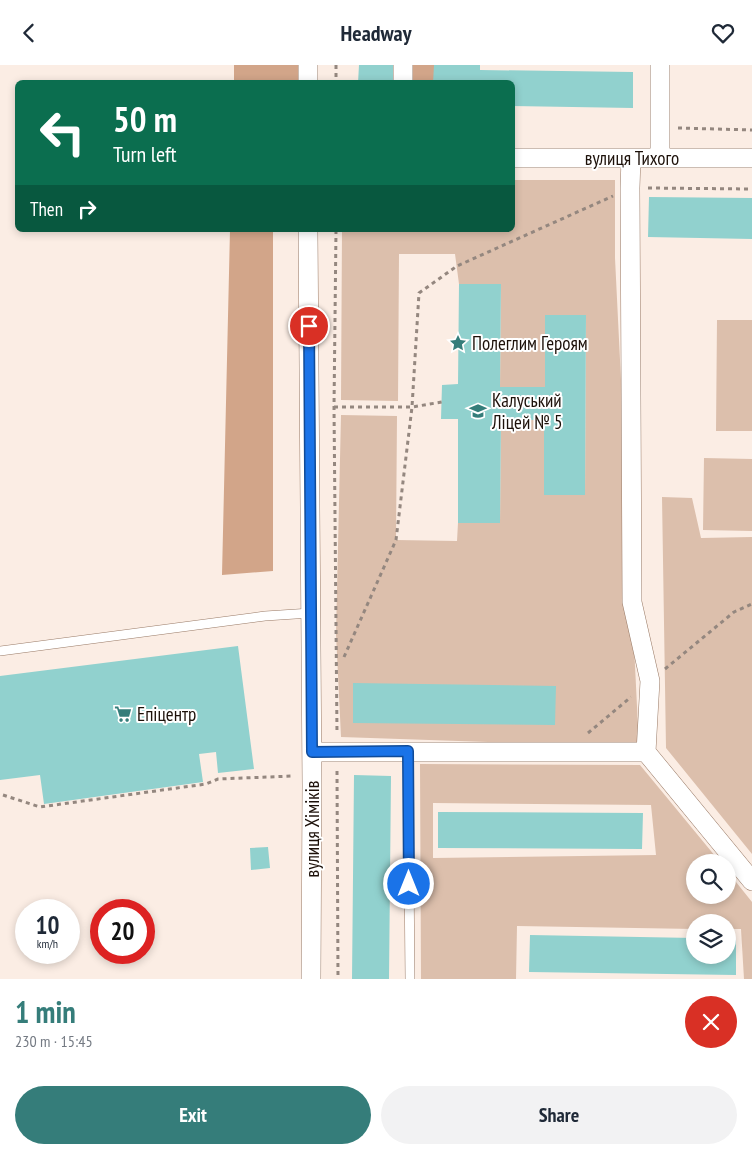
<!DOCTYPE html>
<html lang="en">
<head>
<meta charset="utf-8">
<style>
	body { margin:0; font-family:"PT Sans Narrow",sans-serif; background:#f2f2f3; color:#1f2937; height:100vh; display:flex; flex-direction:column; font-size:19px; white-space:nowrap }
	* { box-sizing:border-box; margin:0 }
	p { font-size:16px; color:#747a83 }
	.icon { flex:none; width:28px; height:28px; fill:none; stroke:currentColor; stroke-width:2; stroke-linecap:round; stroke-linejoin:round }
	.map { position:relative; height:914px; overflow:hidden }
	.panel { display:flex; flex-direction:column; background:#fff; flex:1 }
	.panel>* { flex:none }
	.banner { position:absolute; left:15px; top:15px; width:500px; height:152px; border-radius:8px; box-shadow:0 2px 8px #0003; background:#0b6e4f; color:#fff; overflow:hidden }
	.fabs { position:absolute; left:686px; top:789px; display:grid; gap:10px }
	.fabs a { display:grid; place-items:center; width:50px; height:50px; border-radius:50%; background:#fff; box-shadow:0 2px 8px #0003; font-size:25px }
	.speed { position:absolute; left:15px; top:834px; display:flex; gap:10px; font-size:25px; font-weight:700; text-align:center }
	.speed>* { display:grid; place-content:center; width:65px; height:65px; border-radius:50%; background:#fff; box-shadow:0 2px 8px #0003; line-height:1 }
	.speed small { font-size:12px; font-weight:400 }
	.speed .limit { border:8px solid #d22; background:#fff; color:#111 }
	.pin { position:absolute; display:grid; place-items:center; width:42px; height:42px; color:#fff; margin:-21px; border:2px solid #fff; border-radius:50%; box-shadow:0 1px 5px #0007 }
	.me { position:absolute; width:55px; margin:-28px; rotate:0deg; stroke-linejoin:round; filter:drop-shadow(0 0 4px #0008) }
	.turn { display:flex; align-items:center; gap:18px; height:105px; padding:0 15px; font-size:22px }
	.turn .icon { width:65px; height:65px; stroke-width:2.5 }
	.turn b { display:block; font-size:35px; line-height:42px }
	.then { display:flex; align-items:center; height:48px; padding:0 15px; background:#0003; gap:10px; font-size:19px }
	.round { display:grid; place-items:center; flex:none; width:52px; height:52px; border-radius:26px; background:#f2f2f3 }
	.headline { display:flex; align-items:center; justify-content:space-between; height:85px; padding:0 15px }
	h1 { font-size:30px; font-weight:700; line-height:38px; color:#357d7a }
	.action { display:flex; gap:10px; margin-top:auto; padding:10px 15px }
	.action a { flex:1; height:58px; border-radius:30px; background:#357d7a; color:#fff; font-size:20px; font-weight:700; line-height:58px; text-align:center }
	.action a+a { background:#f2f2f3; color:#1f2937 }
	header { display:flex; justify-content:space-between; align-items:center; height:65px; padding:0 15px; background:#fff; font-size:22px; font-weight:700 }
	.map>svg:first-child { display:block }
	.green { fill:#dcbfac; fill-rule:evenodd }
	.forest { fill:#d2a589 }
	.building { fill:#91d1ce }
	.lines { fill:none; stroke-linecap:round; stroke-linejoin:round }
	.lane-casing { stroke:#997a66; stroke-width:10 }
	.street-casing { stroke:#997a66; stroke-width:20 }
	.path { stroke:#94877f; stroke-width:3; stroke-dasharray:4 4; stroke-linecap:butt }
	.lane { stroke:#fff; stroke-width:9 }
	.street { stroke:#fff; stroke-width:19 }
	.route-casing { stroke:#114b97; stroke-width:12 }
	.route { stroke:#1a73e8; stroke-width:9 }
	.labels { text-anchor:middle; stroke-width:4; stroke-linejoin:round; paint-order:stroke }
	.street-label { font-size:19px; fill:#1c1009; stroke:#fff }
	.poi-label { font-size:19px; fill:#1c1009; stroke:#fff; text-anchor:start }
</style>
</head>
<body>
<header><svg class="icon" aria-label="back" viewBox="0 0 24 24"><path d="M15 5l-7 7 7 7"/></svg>Headway<svg class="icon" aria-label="heart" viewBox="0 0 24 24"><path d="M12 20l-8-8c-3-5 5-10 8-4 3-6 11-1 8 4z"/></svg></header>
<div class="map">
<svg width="752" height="914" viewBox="0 0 752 914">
	<rect width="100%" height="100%" fill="#fbede4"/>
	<!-- green -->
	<path class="green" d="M513,115H615V193L639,682L341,672L336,569L341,350L397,351L396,475L457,476L458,458H500L501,355H544V430H585L586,250H545V322H500L501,219H459L455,189H399L398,336L341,335L342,165H512Z
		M717,255H752V366H716Z
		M704,393L752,394V466L703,465Z
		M662,432L692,433L701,473L752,472V789L666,683Z
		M420,699L640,700L720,797L695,798V830H728V807L752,837V914H744L741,864H728V858H695V864L517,861L516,914H421ZM433,738L651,740L656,790L433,793Z"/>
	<!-- forest -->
	<path class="forest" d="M234,0H301V17L234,18Z
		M403,0H434L435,17L403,18Z
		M230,165H273V506L222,510Z"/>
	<!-- building -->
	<path class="building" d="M359,0H398L397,18H358Z
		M434,0H480V5L633,7V43L512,41V18H433Z
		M649,132L752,133V174L648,172Z
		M459,219H501L500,322H545V250H586L585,430H544V355H501L500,458H458V354H441L442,320L458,319Z
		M238,581L254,704L218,708L216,687L199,689L203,717L44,739L40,710L0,715V611Z
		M353,618L556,621L555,660L353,658Z
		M354,710L391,711L389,914H352Z
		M438,747L643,748L642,784L438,783Z
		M268,782L270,803L251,805L250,783Z
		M530,870L695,873V890H728V873H736V910L529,907Z"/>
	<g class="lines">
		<!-- lane casing -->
		<g class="lane-casing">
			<path id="lane" d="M0,586L265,551L311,548
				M408,686L410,914"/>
		</g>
		<!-- street casing -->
		<g class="street-casing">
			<path id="street" d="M308,0V18
				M660,0V93
				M403,18V0
				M512,93H752
				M631,93L630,123L632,537L650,616L646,687L752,816
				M308,165L312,720L311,914
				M312,687H646"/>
		</g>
		<!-- path -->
		<path class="path" d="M336,0V18
			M678,63L752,65
			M648,123L752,124
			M336,165L334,342L337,669
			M334,342H412L442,337
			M344,592L396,475L412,342L419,228L457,201L613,131
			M665,604L734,547L752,539
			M588,668L631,632
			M337,706L338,914
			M3,730L40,742L206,719L218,714L293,711"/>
		<!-- lane -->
		<use href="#lane" class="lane"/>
		<!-- street -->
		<use href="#street" class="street"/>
	</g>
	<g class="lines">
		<!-- route casing -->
		<g class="route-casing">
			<path id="route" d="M309,261L312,687L408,686L409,819"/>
		</g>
		<!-- route -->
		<use href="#route" class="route"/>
	</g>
	<!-- icons -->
	<defs>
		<g id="sight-bare" transform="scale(1.35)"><path d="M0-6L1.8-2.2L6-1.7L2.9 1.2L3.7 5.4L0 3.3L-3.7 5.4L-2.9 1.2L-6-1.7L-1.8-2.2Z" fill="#357d7a" stroke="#fff" stroke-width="2.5" paint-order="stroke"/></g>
		<g id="school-bare" transform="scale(1.35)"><path d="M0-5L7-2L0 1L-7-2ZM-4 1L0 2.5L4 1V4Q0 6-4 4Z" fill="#357d7a" stroke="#fff" stroke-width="2.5" paint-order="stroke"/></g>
		<g id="supermarket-bare" transform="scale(1.35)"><path d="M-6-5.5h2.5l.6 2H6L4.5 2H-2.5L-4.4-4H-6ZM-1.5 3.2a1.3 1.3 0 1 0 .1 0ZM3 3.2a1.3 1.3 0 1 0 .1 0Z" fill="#357d7a" stroke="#fff" stroke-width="2.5" paint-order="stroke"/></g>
	</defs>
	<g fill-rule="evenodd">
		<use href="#sight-bare" x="458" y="278"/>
		<use href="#school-bare" x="478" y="346"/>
		<use href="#supermarket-bare" x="123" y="649"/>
	</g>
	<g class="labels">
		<!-- street labels -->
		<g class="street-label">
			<text x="632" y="100">вулиця Тихого</text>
			<text transform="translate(312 764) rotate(-90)" y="7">вулиця Хіміків</text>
		</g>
		<!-- poi labels -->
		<g class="poi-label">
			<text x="472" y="285">Полеглим Героям</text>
			<text x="492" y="342">Калуський<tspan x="492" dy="22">Ліцей № 5</tspan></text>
			<text x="137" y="656">Епіцентр</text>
		</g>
	</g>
</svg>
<div class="fabs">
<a><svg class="icon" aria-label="search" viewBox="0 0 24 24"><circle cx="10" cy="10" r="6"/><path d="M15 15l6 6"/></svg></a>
<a><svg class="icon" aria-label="layers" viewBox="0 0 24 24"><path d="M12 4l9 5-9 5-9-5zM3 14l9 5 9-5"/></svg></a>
</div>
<div class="speed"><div>10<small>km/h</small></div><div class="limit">20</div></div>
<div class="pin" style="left:309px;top:261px;background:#d93025"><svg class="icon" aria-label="arrive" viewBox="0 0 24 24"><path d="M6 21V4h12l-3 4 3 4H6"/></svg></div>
<svg class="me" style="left:409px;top:819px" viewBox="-20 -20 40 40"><circle r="17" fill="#1a73e8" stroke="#fff" stroke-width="3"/><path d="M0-11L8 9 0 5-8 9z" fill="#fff"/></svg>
<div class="banner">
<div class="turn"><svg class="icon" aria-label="left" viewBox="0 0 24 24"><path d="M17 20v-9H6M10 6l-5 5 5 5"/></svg><div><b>50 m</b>Turn left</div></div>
<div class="then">Then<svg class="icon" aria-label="right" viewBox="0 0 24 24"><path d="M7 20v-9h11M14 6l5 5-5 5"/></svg></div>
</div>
</div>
<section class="panel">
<div class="headline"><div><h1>1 min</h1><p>230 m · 15:45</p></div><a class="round" style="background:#d93025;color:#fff"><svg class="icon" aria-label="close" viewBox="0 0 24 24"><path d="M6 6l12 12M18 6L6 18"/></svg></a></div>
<div class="action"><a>Exit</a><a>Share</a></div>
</section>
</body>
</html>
